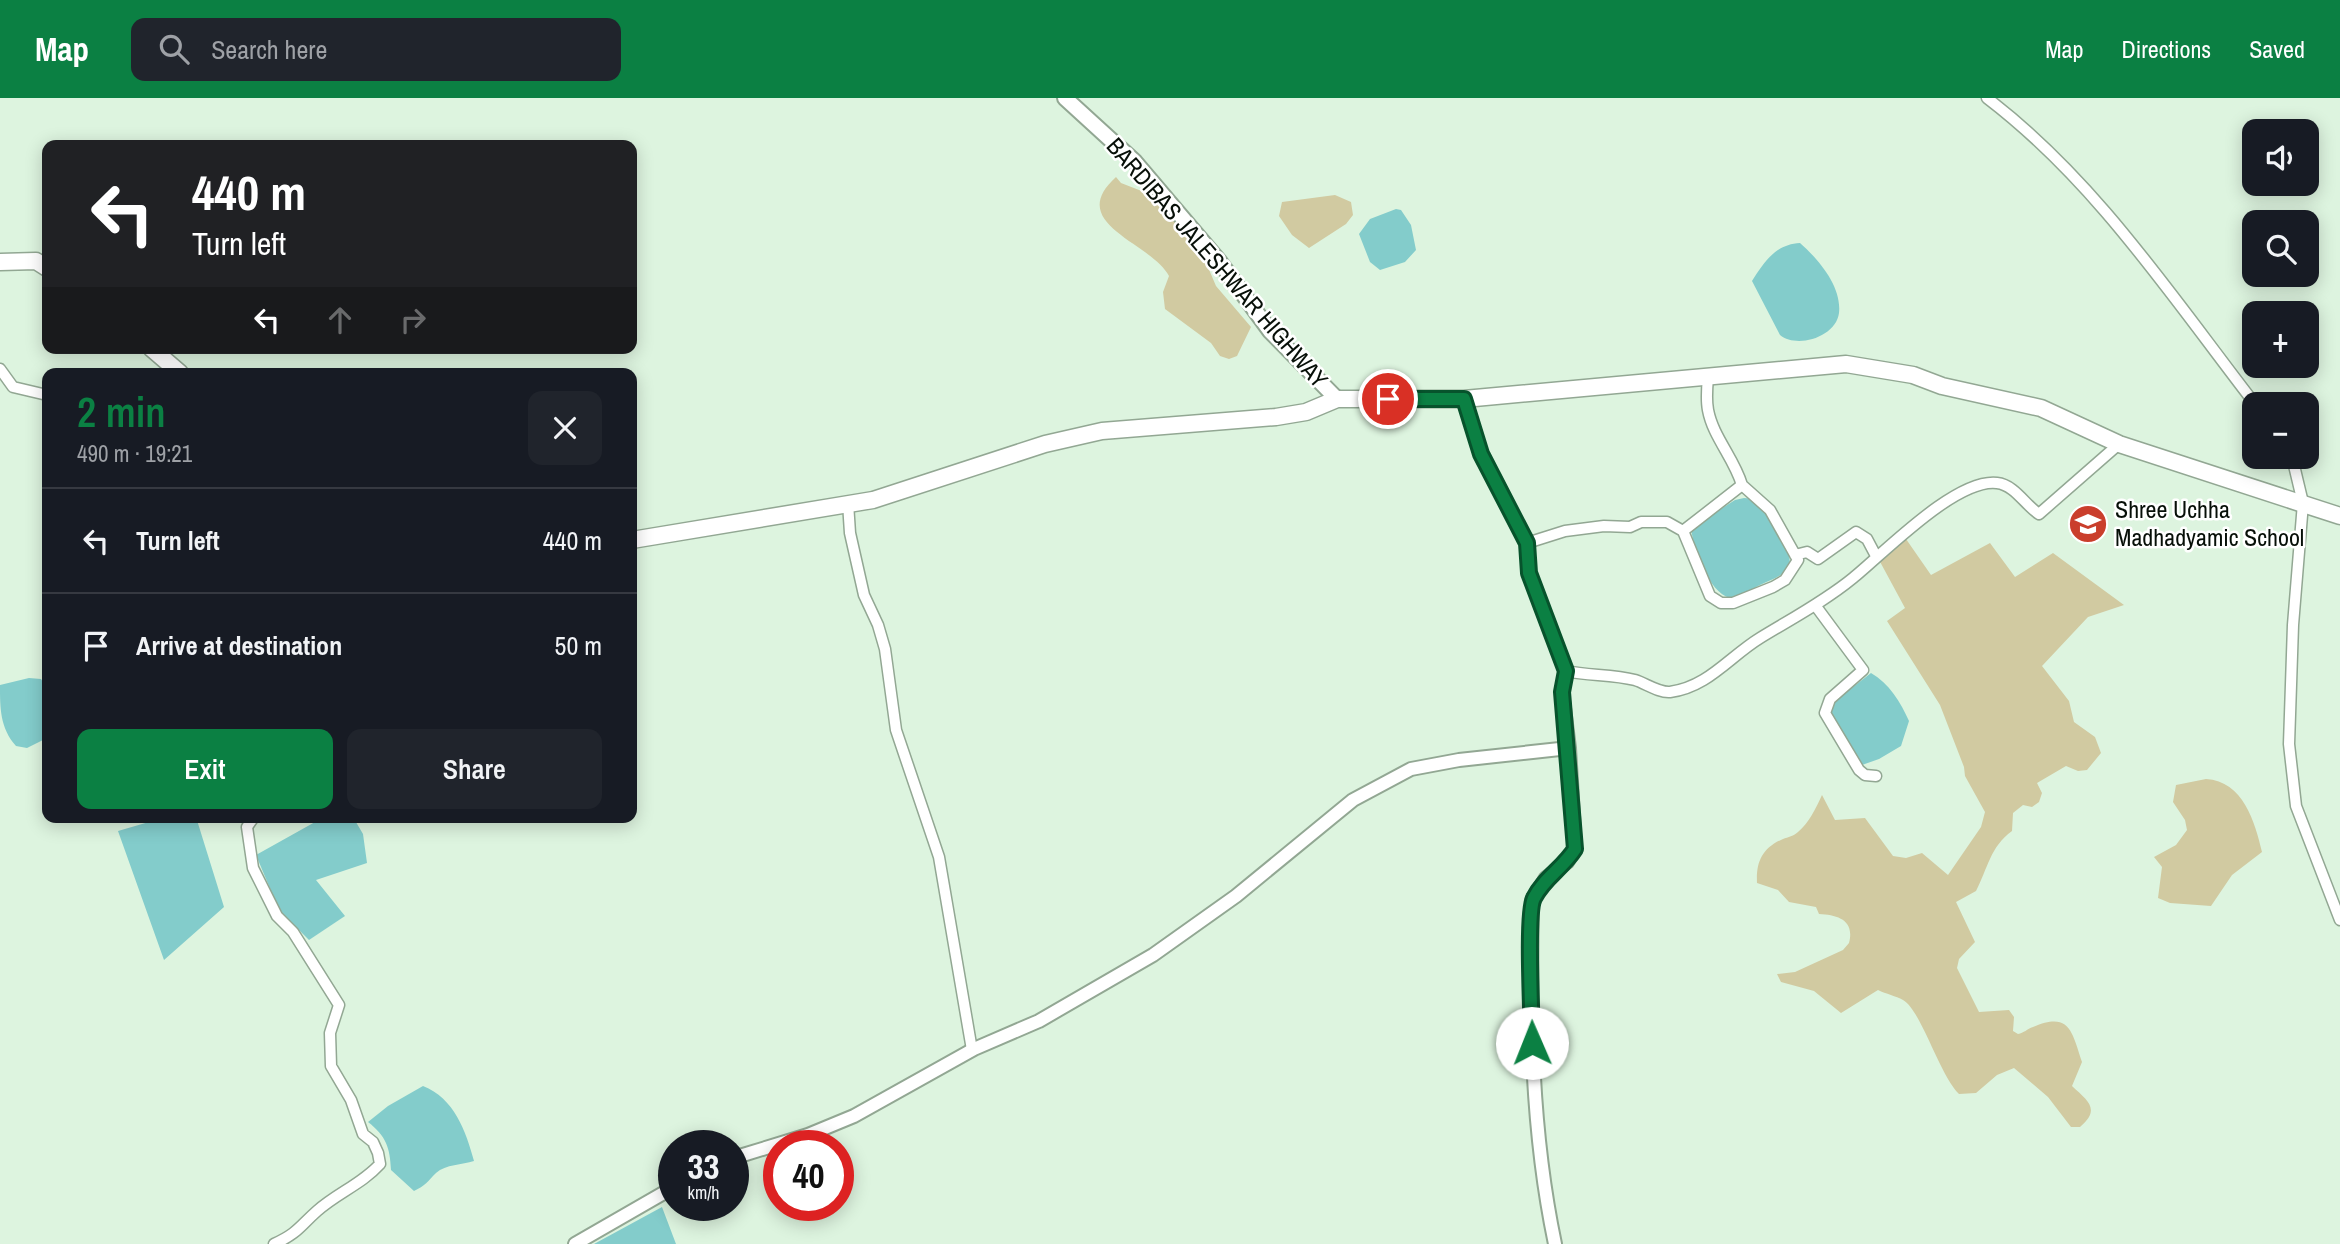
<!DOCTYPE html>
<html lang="en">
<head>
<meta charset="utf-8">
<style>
	body { margin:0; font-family:"Archivo Narrow",sans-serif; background:#20242c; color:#f1f3f6; height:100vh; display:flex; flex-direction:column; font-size:26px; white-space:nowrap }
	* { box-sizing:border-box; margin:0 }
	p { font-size:23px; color:#9ea1a6 }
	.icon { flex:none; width:38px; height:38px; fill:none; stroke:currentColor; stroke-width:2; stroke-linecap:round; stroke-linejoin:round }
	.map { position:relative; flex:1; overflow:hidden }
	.drawer { position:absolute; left:42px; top:270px; width:595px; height:455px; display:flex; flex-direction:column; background:#171b24; border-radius:14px; box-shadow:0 4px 18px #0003 }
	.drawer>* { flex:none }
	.top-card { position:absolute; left:42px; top:42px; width:595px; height:214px; border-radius:14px; box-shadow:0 4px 18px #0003; background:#202124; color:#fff; overflow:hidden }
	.buttons { position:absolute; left:2242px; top:21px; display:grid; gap:14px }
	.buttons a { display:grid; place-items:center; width:77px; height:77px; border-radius:14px; background:#171b24; box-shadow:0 4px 18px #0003; font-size:35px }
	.speed { position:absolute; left:658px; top:1032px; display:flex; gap:14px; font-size:35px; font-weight:700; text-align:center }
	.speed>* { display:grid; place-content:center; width:91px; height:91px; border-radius:50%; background:#171b24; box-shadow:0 4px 18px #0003; line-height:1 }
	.speed small { font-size:18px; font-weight:400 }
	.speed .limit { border:10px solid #d22; background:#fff; color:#111 }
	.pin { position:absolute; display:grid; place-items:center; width:60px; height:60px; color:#fff; margin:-30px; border:4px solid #fff; border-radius:50%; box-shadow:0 2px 7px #0007 }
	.me { position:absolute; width:77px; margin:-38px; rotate:359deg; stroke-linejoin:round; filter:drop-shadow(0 0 5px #0008) }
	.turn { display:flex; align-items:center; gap:24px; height:147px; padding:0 35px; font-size:32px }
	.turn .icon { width:91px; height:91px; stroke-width:2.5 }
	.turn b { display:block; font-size:49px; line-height:60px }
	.lanes { display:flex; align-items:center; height:66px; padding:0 35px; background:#0003; justify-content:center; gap:35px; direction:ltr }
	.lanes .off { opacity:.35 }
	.round { display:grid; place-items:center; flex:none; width:74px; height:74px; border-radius:14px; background:#20242c }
	.head { display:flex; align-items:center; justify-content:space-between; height:119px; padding:0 35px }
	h1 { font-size:42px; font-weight:600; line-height:52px; color:#0b8043 }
	.cta { display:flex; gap:14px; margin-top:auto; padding:14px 35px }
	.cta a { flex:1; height:80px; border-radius:14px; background:#0b8043; color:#fff; font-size:28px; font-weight:600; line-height:80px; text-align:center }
	.cta a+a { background:#20242c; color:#f1f3f6 }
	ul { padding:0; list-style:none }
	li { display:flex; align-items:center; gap:21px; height:105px; padding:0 35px; border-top:2px solid #363941 }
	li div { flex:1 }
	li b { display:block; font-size:26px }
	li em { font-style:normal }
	header { display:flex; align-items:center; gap:42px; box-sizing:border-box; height:98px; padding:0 35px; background:#0b8043; color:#fff }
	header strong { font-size:33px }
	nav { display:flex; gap:38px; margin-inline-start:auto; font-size:24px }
	.search { width:490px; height:63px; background:#20242c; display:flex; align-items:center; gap:18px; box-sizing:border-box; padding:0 24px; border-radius:14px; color:#9ea1a6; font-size:26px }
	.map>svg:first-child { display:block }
	.green { fill:#d1caa1 }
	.water { fill:#83cccb }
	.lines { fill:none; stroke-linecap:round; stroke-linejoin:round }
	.minor-casing { stroke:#92a793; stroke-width:13 }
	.tertiary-casing { stroke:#92a793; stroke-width:16 }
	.secondary-casing { stroke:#92a793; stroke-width:18 }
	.primary-casing { stroke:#92a793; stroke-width:19 }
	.minor { stroke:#fff; stroke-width:10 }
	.tertiary { stroke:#fff; stroke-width:12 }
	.secondary { stroke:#fff; stroke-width:14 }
	.primary { stroke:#fff; stroke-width:16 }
	.route-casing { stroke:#07532c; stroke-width:18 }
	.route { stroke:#0b8043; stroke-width:12 }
	.labels { text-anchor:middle; stroke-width:5; stroke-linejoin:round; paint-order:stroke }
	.street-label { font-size:24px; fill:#070f08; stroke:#fff }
	.poi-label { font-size:24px; fill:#070f08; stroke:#fff; text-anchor:start }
</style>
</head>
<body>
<header>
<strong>Map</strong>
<div class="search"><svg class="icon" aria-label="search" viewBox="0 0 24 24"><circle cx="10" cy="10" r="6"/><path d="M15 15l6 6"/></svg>Search here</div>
<nav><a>Map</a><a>Directions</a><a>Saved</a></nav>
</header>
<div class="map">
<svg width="2340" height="1146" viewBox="0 0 2340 1146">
	<rect width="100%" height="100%" fill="#ddf4df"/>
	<!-- green -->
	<path class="green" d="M1116,79L1121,85L1157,99L1199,148L1216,188L1251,229L1237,258L1229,261L1220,258L1211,245L1165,211L1163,194L1169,178C1151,144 1064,126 1116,79Z
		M1335,97L1351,104L1353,117L1346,126L1309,150L1292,137L1279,118L1282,104Z
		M1906,441L1931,477L1990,445L2015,479L2053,455L2124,507L2088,519L2042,568L2069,603L2074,624L2095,639L2101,655L2087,672L2078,673L2066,668L2037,685L2042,695L2039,704L2032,709L2023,707L2013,715L2012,733C1990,749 1988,770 1976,793L1956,804L1975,844L1959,861L1957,870L1979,914L2009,912L2014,919L2013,933L2018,936C2024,935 2027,931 2033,929C2070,913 2072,934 2082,964L2072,988C2088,1003 2101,1011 2080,1029H2071L2048,999L2014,970L1997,977L1976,995L1959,996C1939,976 1921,912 1903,902C1896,898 1886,896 1878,892L1841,915L1814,893L1781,884L1777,876L1795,874L1843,852L1849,845C1855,822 1838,817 1819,816L1816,809L1789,804L1778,792L1757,785C1756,764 1762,750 1783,741C1788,739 1794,738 1798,734C1809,725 1816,710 1822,697L1835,722L1865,720L1893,758L1906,760L1922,755L1948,777L1981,729L1985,714L1965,678L1964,669L1940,607L1887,523L1905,510L1878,460Z
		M2206,681C2243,683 2255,724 2262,754L2232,777L2211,808L2170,805L2158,800L2162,769L2154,759L2176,747L2187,732L2185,722L2173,704L2176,687Z"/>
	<!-- water -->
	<path class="water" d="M1396,111L1401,112L1411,127L1416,152L1405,164L1380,172L1370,164L1359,136L1370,121Z
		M1800,145C1818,161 1842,188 1839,215C1836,239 1797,251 1780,237L1752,183C1764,164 1776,146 1800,145Z
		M1744,400L1756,401L1771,422L1789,457L1790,465C1784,479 1772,481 1760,487C1751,491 1741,502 1730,500C1709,495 1693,449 1691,430L1735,402Z
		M1871,575C1889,585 1901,605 1909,623L1901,648L1879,661L1862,667L1826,610Z
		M29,580L41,581L47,590V640L27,650L16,648C0,630 0,610 0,587Z
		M166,719H196L224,809L164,862L118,733Z
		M324,719H353L363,736L367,765L316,782L345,818L309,842L279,812L256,757Z
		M423,988C454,1000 466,1033 474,1063C462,1067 446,1066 436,1075C428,1083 425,1088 414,1093L391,1072C390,1049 386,1038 368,1024L388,1008Z
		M662,1109L676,1146H594Z"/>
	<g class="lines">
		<!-- minor casing -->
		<g class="minor-casing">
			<path id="minor" d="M1987,0C2096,83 2172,199 2255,306
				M0,271L13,289L47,297
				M2292,359L2303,405L2293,527L2289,646L2296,708L2340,822
				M848,405L850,435L864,497L878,527L885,551L896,632L939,759L972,952
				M1683,433L1710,498L1721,505H1733L1773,489L1785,482L1798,462L1770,412L1742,387
				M1527,445L1565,433L1604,428L1630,429L1641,424H1667L1683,433L1742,387C1734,360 1713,339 1708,312C1706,302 1707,290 1708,279
				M1795,457L1807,454L1818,461L1856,434L1867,441L1876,458
				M1815,507L1863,572L1830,601L1825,615L1859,672L1865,677L1876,678
				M1566,573C1589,578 1612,576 1635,582C1645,585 1659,595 1670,594C1708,589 1729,559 1760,540C1791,521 1825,503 1853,480C1884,455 1956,380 1997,385C2015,387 2025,407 2039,416L2119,346
				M254,719L247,729L253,770L277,818L293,834L339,907L330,935L331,968L351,1002L363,1036L373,1044L378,1055L380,1066C362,1086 337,1095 317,1113C299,1129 298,1135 274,1146"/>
		</g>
		<!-- tertiary casing -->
		<g class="tertiary-casing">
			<path id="tertiary" d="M1464,301L1481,356L1527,445L1529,475L1566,573L1562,594L1569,650L1575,751L1567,764L1546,780L1532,803C1530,919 1531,1032 1555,1146
				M733,1060L808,1037L854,1018L974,951L1039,923L1153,857L1236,798L1353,702L1411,671L1459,662L1569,650
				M575,1146L674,1089"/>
		</g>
		<!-- secondary casing -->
		<g class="secondary-casing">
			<path id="secondary" d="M1065,0L1135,64L1219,163L1270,233L1337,301"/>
		</g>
		<!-- primary casing -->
		<g class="primary-casing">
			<path id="primary" d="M0,164L36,163L47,170
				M151,250L180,275
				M632,442L873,402L1045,346L1102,333L1276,319L1306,314L1337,301H1464L1846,266L1913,277L1942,288L2041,310L2119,346L2340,418"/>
		</g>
		<!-- minor -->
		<use href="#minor" class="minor"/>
		<!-- tertiary -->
		<use href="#tertiary" class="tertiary"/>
		<!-- secondary -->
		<use href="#secondary" class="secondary"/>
		<!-- primary -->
		<use href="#primary" class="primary"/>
	</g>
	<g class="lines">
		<!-- route casing -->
		<g class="route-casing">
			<path id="route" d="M1388,301H1464L1481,356L1527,445L1529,475L1566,573L1562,594L1575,751C1563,770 1544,780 1534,800C1526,815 1532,921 1532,945"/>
		</g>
		<!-- route -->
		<use href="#route" class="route"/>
	</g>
	<!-- icons -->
	<defs>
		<g id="school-disc" transform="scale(2.0125)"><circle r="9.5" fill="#ca3e2c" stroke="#fff"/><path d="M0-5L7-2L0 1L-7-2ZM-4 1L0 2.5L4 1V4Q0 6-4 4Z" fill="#fff"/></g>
	</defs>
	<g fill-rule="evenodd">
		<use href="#school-disc" x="2088" y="426"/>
	</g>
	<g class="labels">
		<!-- street labels -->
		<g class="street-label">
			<text transform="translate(1217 165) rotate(49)" y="8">BARDIBAS JALESHWAR HIGHWAY</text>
		</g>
		<!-- poi labels -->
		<g class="poi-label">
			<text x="2115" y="420">Shree Uchha<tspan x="2115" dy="28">Madhadyamic School</tspan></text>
		</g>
	</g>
</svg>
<div class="buttons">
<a><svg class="icon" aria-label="sound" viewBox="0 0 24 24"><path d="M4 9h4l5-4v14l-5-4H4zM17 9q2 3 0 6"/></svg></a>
<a><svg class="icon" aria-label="search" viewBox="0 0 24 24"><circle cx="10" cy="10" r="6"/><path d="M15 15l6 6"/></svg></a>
<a>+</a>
<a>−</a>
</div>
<div class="speed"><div>33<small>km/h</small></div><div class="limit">40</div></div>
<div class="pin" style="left:1388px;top:301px;background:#d93025"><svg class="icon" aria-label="arrive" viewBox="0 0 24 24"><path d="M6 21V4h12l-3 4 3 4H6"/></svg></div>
<svg class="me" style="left:1532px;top:945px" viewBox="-20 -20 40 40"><circle r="19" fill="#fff"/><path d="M0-13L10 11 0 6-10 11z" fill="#0b8043"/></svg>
<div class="top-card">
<div class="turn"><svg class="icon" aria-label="left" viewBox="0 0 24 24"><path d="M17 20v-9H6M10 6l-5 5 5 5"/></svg><div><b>440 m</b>Turn left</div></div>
<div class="lanes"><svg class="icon" aria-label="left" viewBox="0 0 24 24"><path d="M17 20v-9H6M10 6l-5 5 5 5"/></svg><svg class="icon off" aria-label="ahead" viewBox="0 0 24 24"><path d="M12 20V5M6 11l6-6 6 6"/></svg><svg class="icon off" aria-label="right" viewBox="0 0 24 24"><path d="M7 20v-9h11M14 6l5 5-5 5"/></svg></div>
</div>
<section class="drawer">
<div class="head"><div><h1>2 min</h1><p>490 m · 19:21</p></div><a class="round"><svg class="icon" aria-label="close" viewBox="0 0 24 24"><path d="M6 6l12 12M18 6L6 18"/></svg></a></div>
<ul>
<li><svg class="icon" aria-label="left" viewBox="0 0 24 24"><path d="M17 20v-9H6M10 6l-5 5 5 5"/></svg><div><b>Turn left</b></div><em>440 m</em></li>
<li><svg class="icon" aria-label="arrive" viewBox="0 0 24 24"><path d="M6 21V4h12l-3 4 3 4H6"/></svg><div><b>Arrive at destination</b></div><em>50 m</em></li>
</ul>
<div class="cta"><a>Exit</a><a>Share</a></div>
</section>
</div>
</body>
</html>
